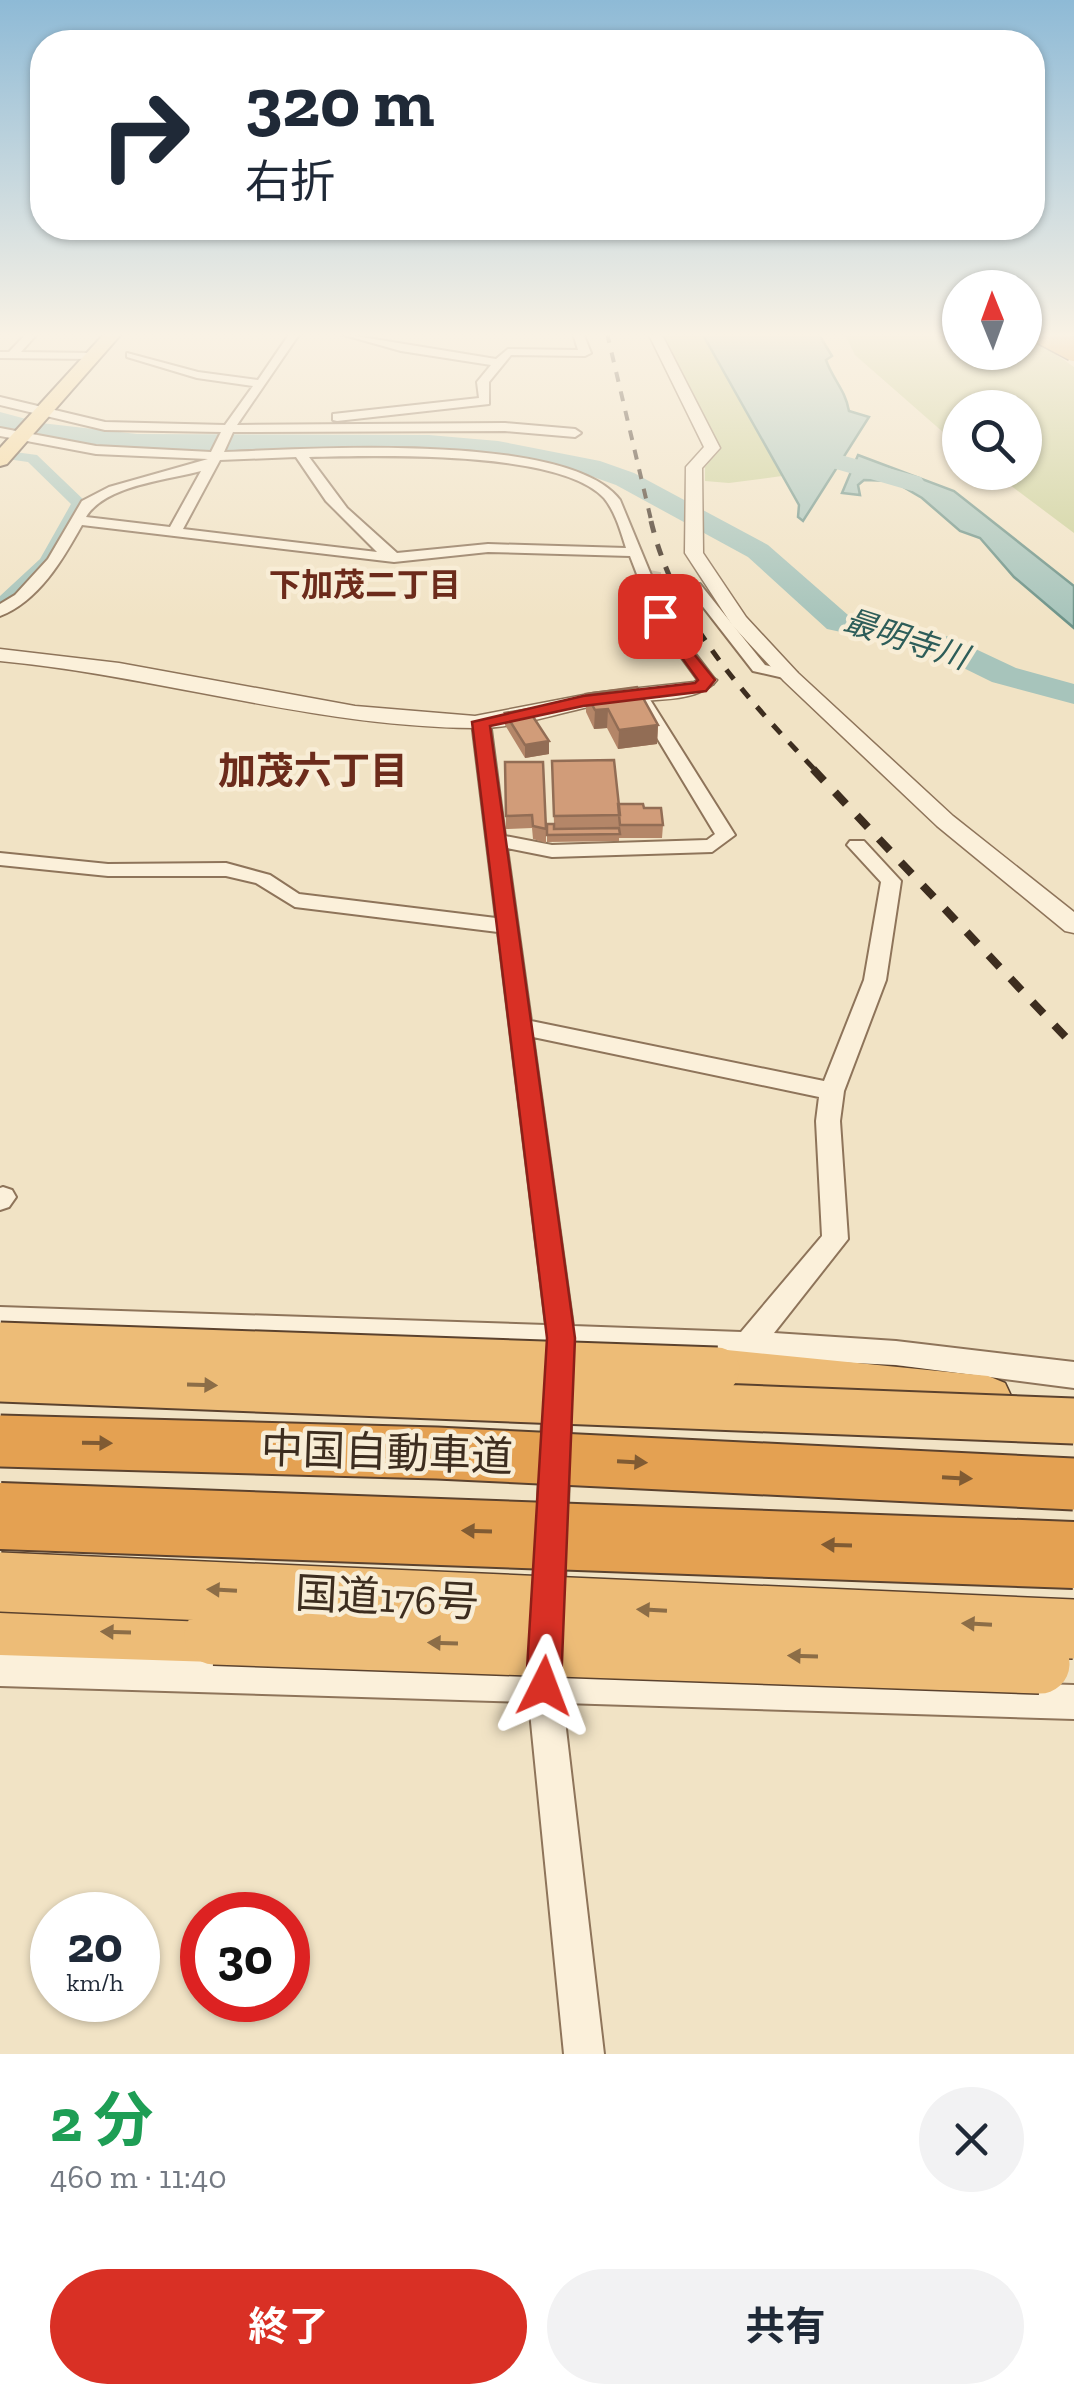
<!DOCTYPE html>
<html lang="ja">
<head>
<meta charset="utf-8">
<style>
	body { margin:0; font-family:"Zilla Slab","Noto Sans JP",serif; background:#f2f2f3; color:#1f2937; height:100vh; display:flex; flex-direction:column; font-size:38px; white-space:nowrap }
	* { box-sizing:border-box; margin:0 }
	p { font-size:32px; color:#747a83 }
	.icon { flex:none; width:55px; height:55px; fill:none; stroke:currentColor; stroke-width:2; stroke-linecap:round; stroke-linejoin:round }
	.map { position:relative; height:2054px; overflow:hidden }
	.sheet { display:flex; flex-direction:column; background:#fff; flex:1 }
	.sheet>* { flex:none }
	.top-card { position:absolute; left:30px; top:30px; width:1015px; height:210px; border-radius:40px; box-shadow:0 2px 8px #0004; background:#fff; color:#1f2937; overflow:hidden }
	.needle { width:65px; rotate:359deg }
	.fabs { position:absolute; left:942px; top:270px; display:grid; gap:20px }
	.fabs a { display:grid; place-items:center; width:100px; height:100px; border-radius:50%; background:#fff; box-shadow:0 2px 8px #0004; font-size:50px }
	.speed { position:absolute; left:30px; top:1892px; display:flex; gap:20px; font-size:50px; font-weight:700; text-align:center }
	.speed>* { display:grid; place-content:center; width:130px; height:130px; border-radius:50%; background:#fff; box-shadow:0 2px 8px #0004; line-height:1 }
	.speed small { font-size:25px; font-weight:400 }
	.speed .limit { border:15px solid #d22; background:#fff; color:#111 }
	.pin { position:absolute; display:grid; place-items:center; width:85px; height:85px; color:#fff; margin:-42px; border-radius:20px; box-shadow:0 5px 15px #0006 }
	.me { position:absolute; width:110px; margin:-55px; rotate:3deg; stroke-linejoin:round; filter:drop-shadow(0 0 8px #0008) }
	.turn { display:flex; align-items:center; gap:35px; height:210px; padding:0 50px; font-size:45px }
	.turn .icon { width:130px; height:130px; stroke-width:2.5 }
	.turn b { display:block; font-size:70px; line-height:85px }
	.round { display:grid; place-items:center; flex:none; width:105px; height:105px; border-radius:52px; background:#f2f2f3 }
	.overview { display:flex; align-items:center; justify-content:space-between; height:170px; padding:0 50px }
	h1 { font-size:60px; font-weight:700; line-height:75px; color:#1e9e55 }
	.button { display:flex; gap:20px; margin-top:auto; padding:20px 50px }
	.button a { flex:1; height:115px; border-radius:60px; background:#d93025; color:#fff; font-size:40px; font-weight:700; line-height:115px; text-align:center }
	.button a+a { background:#f2f2f3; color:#1f2937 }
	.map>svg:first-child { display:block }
	.green { fill:#cbd098 }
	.water { fill:#a7c4bb; stroke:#6d9389; stroke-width:2.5 }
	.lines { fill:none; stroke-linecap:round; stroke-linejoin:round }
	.canal { fill:#a7c4bb; fill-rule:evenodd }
	.river { fill:#a7c4bb; fill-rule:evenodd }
	.minor-tunnel { stroke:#cdbfa4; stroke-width:16; stroke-dasharray:16 8; stroke-linecap:butt }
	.minor-casing { stroke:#8e745a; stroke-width:4 }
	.tertiary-casing { stroke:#8e745a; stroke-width:3 }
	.primary-casing { stroke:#5b422e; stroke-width:4 }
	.trunk-casing { stroke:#5b422e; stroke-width:3 }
	.minor { fill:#fbf0da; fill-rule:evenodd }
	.tertiary { fill:#fbf0da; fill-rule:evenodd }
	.primary { fill:#f6d89c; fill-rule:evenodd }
	.trunk { fill:#edbc77; fill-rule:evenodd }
	.rail-far2 { stroke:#3d2d1f; stroke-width:4; stroke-dasharray:10 10; stroke-linecap:butt }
	.rail-far1 { stroke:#3d2d1f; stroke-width:5; stroke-dasharray:12 12; stroke-linecap:butt }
	.rail { stroke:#3d2d1f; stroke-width:8; stroke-dasharray:16 16; stroke-linecap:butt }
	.trunk-bridge-far1-casing { stroke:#5b422e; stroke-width:49; stroke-linecap:butt }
	.trunk-bridge-casing { stroke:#5b422e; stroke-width:62; stroke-linecap:butt }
	.motorway-bridge-far2-casing { stroke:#5b422e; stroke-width:25; stroke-linecap:butt }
	.motorway-bridge-far1-casing { stroke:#5b422e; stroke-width:55; stroke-linecap:butt }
	.motorway-bridge-casing { stroke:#5b422e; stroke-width:70; stroke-linecap:butt }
	.trunk-bridge-far1 { stroke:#edbc77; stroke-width:45 }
	.trunk-bridge { stroke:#edbc77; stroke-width:59 }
	.motorway-bridge-far2 { stroke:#e4a152; stroke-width:22 }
	.motorway-bridge-far1 { stroke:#e4a152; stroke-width:51 }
	.motorway-bridge { stroke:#e4a152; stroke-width:66 }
	.wall { fill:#b48668 }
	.shaded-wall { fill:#926d55 }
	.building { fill:#d19c79; stroke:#926d55; stroke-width:2.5 }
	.oneway { fill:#8c6d47 }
	.oneway2 { fill:#805b33 }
	.route { fill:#d93025; stroke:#8d1f18; stroke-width:2.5 }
	.labels { text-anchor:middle; stroke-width:9; stroke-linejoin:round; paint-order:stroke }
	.far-neighbourhood-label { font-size:32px; font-weight:bold; fill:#6c2b1b; stroke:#f8edd6 }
	.far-water-label { font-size:32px; font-style:italic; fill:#2d5d59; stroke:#f8edd6 }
	.neighbourhood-label { font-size:38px; font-weight:bold; fill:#6c2b1b; stroke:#f8edd6 }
	.near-street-label { font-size:42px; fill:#3d2d1f; stroke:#f8edd6 }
</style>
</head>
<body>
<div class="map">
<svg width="1074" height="2054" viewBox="0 0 1074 2054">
	<rect width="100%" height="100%" fill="#f1e3c5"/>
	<!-- green -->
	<path class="green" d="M661,333H702L782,476L729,483L705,481V467L720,450L717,441Z
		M844,333H960V352H1025V333L1074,367V533L994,473L1025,472V408H960V447L855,355Z"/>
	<!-- water -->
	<path class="water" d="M702,333H818L832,356L826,360C833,380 845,389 849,411L869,417L803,521L798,517L799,505Z
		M858,455L954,491L1074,586V628L1014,577L980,538L960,531L922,498L893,481L864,480L858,485L860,495L842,493Z"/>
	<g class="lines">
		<!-- canal -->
		<path class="canal" d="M0,450L37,455L87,503L53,565L0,610V596L40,559L71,504L28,462L0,458Z"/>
		<!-- river -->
		<path class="river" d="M744,333H766L841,455L921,477L925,483L921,489L912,491L822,465Z
			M0,412L41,423L137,434L429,435L498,441L600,461L634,473L768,545L848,615L950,637L1016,668L1074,684V704L992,682L929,651L827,629L748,557L616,485L585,474L498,457L429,451L137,450L40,437L0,427Z"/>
		<!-- minor-tunnel -->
		<path class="minor-tunnel" d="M644,577L695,587"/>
		<!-- minor casing -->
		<g class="minor-casing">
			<path id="minor" d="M27,333H38L21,352L94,353L100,356L94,359L0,358V352H9Z
				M290,333H300L237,425L505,423L575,429L581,433L575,437L505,431L233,432L224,452C307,449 568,431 620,500L670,621L715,680L713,684H701L655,621L630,556L488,552L394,562L82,525C63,559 39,601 0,616V604L15,595L48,559L82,501L109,487L208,459L96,454L0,436V428L96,446L211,452L221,432L105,430L0,405V397L105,422L225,425L253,386L197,378L127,357V353L198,372L258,380ZM296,457L326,501L377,552L183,529L220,460ZM309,457C374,456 559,449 604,498C615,511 621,532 626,548L488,544L397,553L347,508ZM201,471L170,527L86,517C105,485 168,480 201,471Z
				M337,333L496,359L508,349L578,350L573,333H583L591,353L585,356L511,355L489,382V404L337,421L333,420V414L479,398L477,382L491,365L401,351Z
				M1066,333H1074V339Z
				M690,584H700L765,665L797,673V681L753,671L690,590Z
				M641,693L649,698L735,835L712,852L552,857L507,848L531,1021L824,1081L864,980L881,882L847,845L850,841H864L901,881L886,980L844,1091L840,1121L848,1239L774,1333L896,1341L1074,1362V1388L896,1365L574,1350L564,1608L559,1619L548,1624L537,1619L532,1608L546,1349L0,1331V1307L546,1325L498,932L295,907L256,883L226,876H108L0,865V853L108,864L226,863L270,875L299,894L496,918L472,722L475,718H487L490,722L505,836L552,845L707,840L715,834L633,698ZM533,1037L819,1097L816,1121L822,1236L741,1332L573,1326Z
				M3,1187L12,1190L16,1197L9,1207L0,1210V1188Z
				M546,1629L558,1633L562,1645V1669L1074,1685V1719L563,1703L604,2054H564L529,1702L0,1686V1652L528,1668L534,1633Z"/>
		</g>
		<!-- tertiary casing -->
		<g class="tertiary-casing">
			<path id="tertiary" d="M648,333H661L720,448L702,468L703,553L746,617L798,673L953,816L1074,912V933L1065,931L937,826L784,681L732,625L685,553L686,467L704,447Z
				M0,649L119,663L355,706L475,716L594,693L694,682L707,674L717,680C698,704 646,699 616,702C569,708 522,729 474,728C315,727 159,676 0,661Z"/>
		</g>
		<!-- primary casing -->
		<g class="primary-casing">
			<path id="primary" d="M105,333H122L7,464L0,466V448Z"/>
		</g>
		<!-- trunk casing -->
		<g class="trunk-casing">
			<path id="trunk" d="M717,1349L988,1376L1005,1383L1012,1398L1005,1413L988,1420L717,1391L700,1385L693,1370L700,1355Z
				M0,1601L214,1608L233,1616L241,1635L233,1654L214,1662L0,1655Z"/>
		</g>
		<!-- minor -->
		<use href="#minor" class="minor"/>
		<!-- tertiary -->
		<use href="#tertiary" class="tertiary"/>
		<!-- primary -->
		<use href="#primary" class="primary"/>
		<!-- trunk -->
		<use href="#trunk" class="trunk"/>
		<!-- rail-far2 -->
		<path class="rail-far2" d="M607,333L652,524"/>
		<!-- rail-far1 -->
		<path class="rail-far1" d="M651,521C675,622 746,697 816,771"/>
		<!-- rail -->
		<path class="rail" d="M813,769L1074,1046"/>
		<!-- trunk-bridge-far1 casing -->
		<g class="trunk-bridge-far1-casing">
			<path id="trunk-bridge-far1" d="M0,1345L717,1370
				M0,1379L1074,1421"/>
		</g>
		<!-- trunk-bridge casing -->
		<g class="trunk-bridge-casing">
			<path id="trunk-bridge" d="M0,1582L1074,1629
				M214,1635L1040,1664"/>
		</g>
		<!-- motorway-bridge-far2 casing -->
		<g class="motorway-bridge-far2-casing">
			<path id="motorway-bridge-far2" d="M1042,333L1074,350"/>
		</g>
		<!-- motorway-bridge-far1 casing -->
		<g class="motorway-bridge-far1-casing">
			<path id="motorway-bridge-far1" d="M0,1441L437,1453L1074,1484"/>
		</g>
		<!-- motorway-bridge casing -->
		<g class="motorway-bridge-casing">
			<path id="motorway-bridge" d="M0,1516L1074,1555"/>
		</g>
		<!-- trunk-bridge-far1 -->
		<use href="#trunk-bridge-far1" class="trunk-bridge-far1"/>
		<!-- trunk-bridge -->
		<use href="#trunk-bridge" class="trunk-bridge"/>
		<!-- motorway-bridge-far2 -->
		<use href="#motorway-bridge-far2" class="motorway-bridge-far2"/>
		<!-- motorway-bridge-far1 -->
		<use href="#motorway-bridge-far1" class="motorway-bridge-far1"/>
		<!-- motorway-bridge -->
		<use href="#motorway-bridge" class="motorway-bridge"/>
	</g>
	<!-- wall -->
	<path class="wall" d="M586,694L658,725L657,744L618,749L607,728L594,729L586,712Z
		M505,713L549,741V754L525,758L505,725Z
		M552,761L618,804L644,808L663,825L662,838H619V841L547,842V824H554Z
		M505,762L546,829V843L533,839L532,828L506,829Z"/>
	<!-- shaded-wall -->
	<path class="shaded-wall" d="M608,709L607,728L594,729L595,710Z
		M658,725L657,744L618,749L619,730Z
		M549,741V754L525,758V745Z"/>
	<!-- building -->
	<path class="building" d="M637,687L658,725L619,730L608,709L595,710L586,694Z
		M528,709L549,741L525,745L505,713Z
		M614,760L620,815L554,816L552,761Z
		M505,762H543L546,829L533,826L532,815L506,816Z
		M618,804H643L644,808H661L663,825H620Z
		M547,824H554V829L619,828L620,834L547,835Z"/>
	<!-- one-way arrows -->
	<defs><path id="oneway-solid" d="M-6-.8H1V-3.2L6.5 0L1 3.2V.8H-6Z" transform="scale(2.5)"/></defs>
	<g class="oneway">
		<use href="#oneway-solid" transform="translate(202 1385) rotate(2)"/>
		<use href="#oneway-solid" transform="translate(222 1590) rotate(-177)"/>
		<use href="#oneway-solid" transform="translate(652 1610) rotate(-177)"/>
		<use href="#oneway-solid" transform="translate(977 1624) rotate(-177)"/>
		<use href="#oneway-solid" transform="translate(116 1632) rotate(-178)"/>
		<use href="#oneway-solid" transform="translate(443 1643) rotate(-178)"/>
		<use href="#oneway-solid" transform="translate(803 1656) rotate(-178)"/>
	</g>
	<g class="oneway2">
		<use href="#oneway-solid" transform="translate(97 1443) rotate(1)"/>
		<use href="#oneway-solid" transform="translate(632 1462) rotate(3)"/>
		<use href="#oneway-solid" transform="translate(957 1478) rotate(3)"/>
		<use href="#oneway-solid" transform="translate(477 1531) rotate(-178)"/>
		<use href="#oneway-solid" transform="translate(837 1545) rotate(-178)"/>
	</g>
	<!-- sky -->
	<linearGradient id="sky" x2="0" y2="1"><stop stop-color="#8ebad6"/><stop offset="0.54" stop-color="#f9f2e5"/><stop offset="1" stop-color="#f9f2e5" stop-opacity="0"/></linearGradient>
	<rect width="1074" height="620" fill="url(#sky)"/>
	<!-- route -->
	<path class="route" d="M660,612L715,680L706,691L583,706L490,726L575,1338L561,1686L556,1698L544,1703L531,1698L526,1686L547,1338L472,722L583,696L695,683L698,680L652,616Z"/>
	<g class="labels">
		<!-- far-neighbourhood labels -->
		<g class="far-neighbourhood-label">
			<text x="365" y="596">下加茂二丁目</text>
		</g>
		<!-- far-water labels -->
		<g class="far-water-label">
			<text transform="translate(906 639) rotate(18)" y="11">最明寺川</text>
		</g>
		<!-- neighbourhood labels -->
		<g class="neighbourhood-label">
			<text x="313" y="784">加茂六丁目</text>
		</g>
		<!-- near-street labels -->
		<g class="near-street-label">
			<text transform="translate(387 1452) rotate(2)" y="15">中国自動車道</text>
			<text transform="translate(387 1597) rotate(3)" y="15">国道176号</text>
		</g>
	</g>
</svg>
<div class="fabs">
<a><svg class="needle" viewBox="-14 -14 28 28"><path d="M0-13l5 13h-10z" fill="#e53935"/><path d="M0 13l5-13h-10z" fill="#747a83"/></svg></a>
<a><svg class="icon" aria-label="search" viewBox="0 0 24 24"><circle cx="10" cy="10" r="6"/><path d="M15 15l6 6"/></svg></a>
</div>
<div class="speed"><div>20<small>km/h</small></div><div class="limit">30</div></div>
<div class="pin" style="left:660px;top:616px;background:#d93025"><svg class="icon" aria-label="arrive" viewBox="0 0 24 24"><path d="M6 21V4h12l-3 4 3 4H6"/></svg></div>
<svg class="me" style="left:544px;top:1686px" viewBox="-20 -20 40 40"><path d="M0-17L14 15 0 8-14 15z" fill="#d93025" stroke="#fff" stroke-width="4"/></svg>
<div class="top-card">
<div class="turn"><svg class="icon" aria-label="right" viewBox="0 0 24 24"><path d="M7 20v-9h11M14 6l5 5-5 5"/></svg><div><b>320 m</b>右折</div></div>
</div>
</div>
<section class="sheet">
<div class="overview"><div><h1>2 分</h1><p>460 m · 11:40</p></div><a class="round"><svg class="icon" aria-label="close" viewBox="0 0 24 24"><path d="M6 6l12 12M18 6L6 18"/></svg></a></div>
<div class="button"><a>終了</a><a>共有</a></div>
</section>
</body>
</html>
